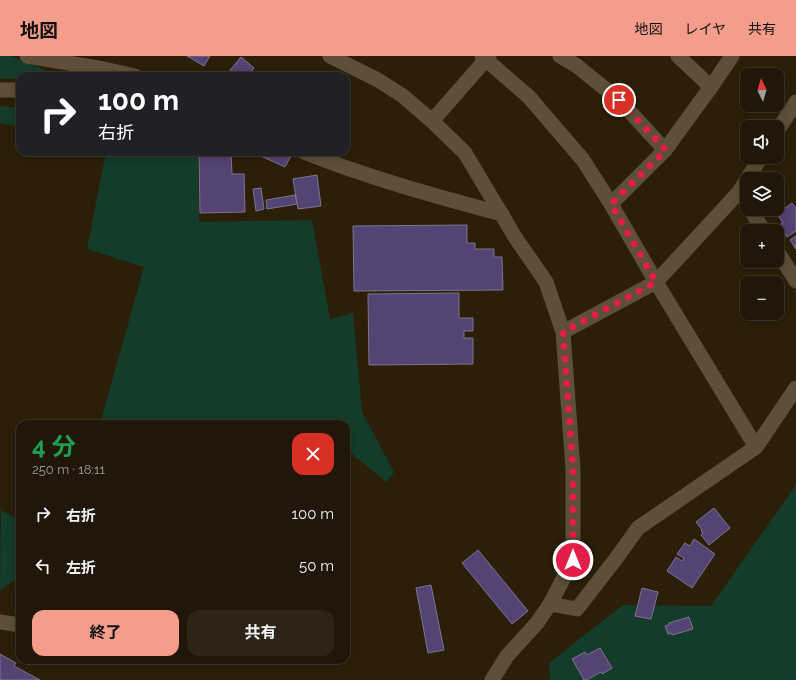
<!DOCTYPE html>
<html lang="ja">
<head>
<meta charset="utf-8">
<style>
	body { margin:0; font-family:Raleway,"Noto Sans JP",sans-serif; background:#2d2416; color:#f1f3f6; height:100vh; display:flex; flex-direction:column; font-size:15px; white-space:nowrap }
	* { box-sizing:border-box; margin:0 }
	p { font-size:13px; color:#a29f9c }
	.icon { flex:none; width:22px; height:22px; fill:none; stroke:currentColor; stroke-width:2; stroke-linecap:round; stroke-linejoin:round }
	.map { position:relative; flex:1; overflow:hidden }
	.drawer { position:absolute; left:16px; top:364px; width:334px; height:244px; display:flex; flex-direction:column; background:#201708; border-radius:12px; box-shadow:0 2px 10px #0003,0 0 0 1px #3d3629 }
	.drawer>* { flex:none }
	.guide { position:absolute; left:16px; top:16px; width:334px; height:84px; border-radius:12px; box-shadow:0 2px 10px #0003,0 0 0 1px #3d3629; background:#202124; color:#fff; overflow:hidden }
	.needle { width:26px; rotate:355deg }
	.fabs { position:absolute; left:740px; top:12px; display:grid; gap:8px }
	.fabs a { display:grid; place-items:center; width:44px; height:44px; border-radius:8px; background:#201708; box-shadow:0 2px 10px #0003,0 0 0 1px #3d3629; font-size:20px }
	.pin { position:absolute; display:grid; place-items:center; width:34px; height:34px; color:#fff; margin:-17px; border:2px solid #fff; border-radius:50%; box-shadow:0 1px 4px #0007 }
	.me { position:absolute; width:44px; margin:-22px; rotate:0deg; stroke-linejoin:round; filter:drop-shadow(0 0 3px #0008) }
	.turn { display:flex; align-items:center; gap:14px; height:84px; padding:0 16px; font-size:18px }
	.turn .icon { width:52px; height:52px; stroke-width:2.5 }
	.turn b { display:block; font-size:28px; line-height:34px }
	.round { display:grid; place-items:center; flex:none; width:42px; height:42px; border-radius:12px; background:#2d2416 }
	.summary { display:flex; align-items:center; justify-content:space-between; height:68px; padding:0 16px }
	h1 { font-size:24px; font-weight:700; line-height:30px; color:#1e9e55 }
	.primary-button { display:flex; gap:8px; margin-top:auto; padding:8px 16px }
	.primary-button a { flex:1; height:46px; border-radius:12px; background:#f49d8b; color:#111; font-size:16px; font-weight:700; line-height:46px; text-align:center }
	.primary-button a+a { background:#2d2416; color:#f1f3f6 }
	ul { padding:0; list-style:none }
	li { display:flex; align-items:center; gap:12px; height:52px; padding:0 16px }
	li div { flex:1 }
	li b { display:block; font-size:15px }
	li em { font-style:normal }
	header { display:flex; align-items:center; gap:24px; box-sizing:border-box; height:56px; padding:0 20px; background:#f49d8b; color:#111 }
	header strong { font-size:19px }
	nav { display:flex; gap:22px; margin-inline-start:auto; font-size:14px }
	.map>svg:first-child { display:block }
	.green { fill:#143c2b }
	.building { fill:#544373; stroke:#7d758e }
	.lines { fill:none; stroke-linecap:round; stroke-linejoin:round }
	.minor { stroke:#5d4f39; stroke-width:15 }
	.route { stroke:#e11d48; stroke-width:7; stroke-dasharray:0 12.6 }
</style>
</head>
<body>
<header>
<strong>地図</strong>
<nav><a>地図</a><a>レイヤ</a><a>共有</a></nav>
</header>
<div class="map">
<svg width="796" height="624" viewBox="0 0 796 624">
	<rect width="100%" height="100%" fill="#2b1f0a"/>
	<!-- green -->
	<path class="green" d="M0,0H11L52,17L69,20H20V23H0Z
		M0,50L20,52V71L0,67Z
		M106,96H198L199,166L312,164L330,263L353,257L362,356L394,416L386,426L350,396H346V368H100L144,211L87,193Z
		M796,429V624H550L549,607L623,549L711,550Z
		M1,454L20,465V521L0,534Z"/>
	<!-- building -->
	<path class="building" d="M187,0H210L204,10Z
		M241,1L254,12L249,19V20H229L227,18Z
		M199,96H231L232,118H244L245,156L200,157Z
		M252,96H283L291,100L285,111Z
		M317,119L321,150L298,153L293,123Z
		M261,132L264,153L256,155L253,133Z
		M295,139L297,148L267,153L266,144Z
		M792,147L796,152V175L787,181L779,169L783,167L777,158Z
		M467,169V187H475V193H494V201H502L503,234L354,235L353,170Z
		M796,180V193L790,184Z
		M459,237V262H473V275H464V282H473V308L369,309L368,238Z
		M714,452L730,472L709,489L701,479L703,477L701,475L702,474L696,466Z
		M694,483L715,498L692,532L667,515L676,501L682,505L684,502L677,498L685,487L690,490Z
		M478,494L528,555L512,568L462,507Z
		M431,529L444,594L428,597L416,532Z
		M642,532L658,536L651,563L635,560Z
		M689,561L693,573L672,579L671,577L668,578L665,570L669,569V567Z
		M600,592L612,612L602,618L601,616L587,624H584L572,603L585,596L587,599Z
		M0,598L16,607L14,610L40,624H0Z"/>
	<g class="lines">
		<!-- minor -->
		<path class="minor" d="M27,0L104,13L135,20
			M330,0L378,24L403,40L432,65L465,97L515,181L546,226L563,276L573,413V504L550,548L537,567L507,600L492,624
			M482,0L529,41L583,104L611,148L656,226L756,391
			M560,0L577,10L619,44L665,94
			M678,0L711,31
			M0,34H20
			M432,65L489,0
			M777,75L796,46
			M304,96C369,122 435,140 502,158
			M611,148L665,94L711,31L732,0
			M750,153L764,175
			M777,195L796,225
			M563,276L656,226L739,136L761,101
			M550,548L577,553L618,500L638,472L756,391L796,332
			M0,566L20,569"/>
	</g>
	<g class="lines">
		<!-- route -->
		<path class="route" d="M573,504V413L563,276L656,226L611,148L666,94L619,44"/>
	</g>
</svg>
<div class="fabs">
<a><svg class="needle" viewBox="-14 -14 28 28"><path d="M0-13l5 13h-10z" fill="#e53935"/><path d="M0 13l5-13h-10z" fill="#a29f9c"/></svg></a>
<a><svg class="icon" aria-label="sound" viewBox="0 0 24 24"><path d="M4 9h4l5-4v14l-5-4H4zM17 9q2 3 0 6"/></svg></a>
<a><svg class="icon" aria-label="layers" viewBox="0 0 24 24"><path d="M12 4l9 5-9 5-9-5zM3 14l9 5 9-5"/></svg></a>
<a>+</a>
<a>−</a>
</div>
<div class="pin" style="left:619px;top:44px;background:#d93025"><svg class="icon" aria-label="arrive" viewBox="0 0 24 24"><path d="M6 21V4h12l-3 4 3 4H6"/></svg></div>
<svg class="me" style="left:573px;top:504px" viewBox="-20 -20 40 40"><circle r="17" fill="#e11d48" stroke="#fff" stroke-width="3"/><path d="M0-11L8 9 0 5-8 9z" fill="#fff"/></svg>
<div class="guide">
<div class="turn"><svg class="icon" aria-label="right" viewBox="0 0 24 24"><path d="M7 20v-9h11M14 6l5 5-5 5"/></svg><div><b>100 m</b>右折</div></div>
</div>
<section class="drawer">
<div class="summary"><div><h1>4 分</h1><p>250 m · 18:11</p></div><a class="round" style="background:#d93025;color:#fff"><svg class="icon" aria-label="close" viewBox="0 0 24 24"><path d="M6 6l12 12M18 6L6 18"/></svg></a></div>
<ul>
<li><svg class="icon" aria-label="right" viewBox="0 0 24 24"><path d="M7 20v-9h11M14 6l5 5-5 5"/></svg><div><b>右折</b></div><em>100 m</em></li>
<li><svg class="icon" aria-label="left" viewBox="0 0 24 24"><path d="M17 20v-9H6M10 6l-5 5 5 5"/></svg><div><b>左折</b></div><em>50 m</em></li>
</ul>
<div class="primary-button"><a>終了</a><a>共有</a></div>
</section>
</div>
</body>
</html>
